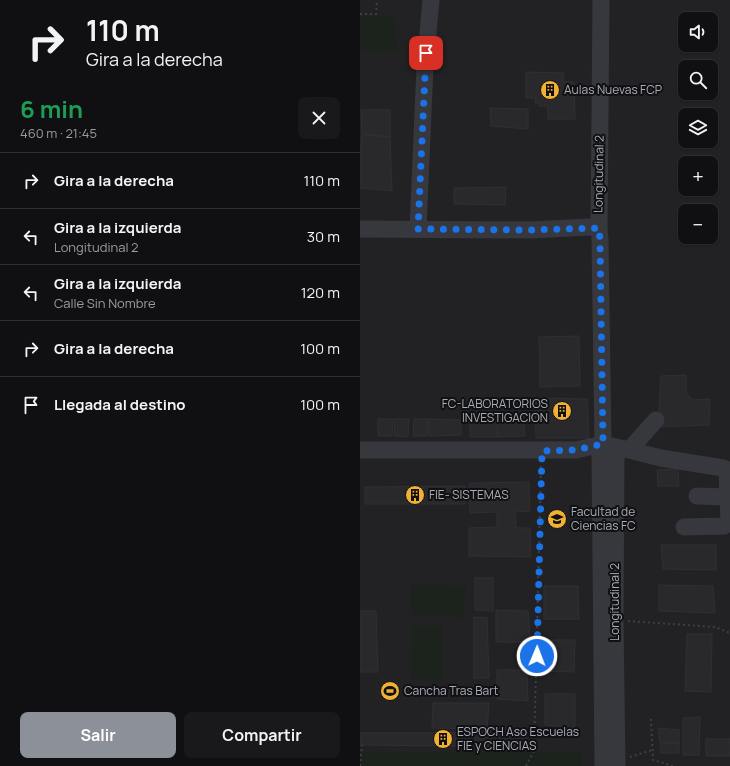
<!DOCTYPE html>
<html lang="es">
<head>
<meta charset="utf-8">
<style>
	body { margin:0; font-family:Manrope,sans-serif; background:#19191b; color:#f1f3f6; height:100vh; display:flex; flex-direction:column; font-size:15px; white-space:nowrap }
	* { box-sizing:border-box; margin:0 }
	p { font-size:13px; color:#9c9d9f }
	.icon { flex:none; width:22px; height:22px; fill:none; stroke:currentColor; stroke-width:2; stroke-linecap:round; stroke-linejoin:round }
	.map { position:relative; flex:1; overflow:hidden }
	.drawer { display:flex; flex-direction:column; background:#101012; width:360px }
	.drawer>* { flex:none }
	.top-card { background:#101012; color:#f1f3f6; overflow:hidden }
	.fabs { position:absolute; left:318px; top:12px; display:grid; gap:8px }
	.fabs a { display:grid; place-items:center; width:40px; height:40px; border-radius:8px; background:#101012; box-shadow:0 1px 3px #0004,0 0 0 1px #303032; font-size:20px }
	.pin { position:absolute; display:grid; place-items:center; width:34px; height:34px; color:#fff; margin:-17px; border-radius:8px; box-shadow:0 2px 6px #0006 }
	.me { position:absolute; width:44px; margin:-22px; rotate:1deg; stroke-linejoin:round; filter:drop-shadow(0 0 3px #0008) }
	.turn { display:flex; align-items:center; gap:14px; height:84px; padding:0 20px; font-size:18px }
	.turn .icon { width:52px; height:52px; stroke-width:2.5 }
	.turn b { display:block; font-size:28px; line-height:34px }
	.round { display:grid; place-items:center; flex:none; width:42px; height:42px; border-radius:8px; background:#19191b }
	.headline { display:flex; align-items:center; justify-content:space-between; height:68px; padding:0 20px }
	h1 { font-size:24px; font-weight:700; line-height:30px; color:#1e9e55 }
	.button { display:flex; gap:8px; margin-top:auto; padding:8px 20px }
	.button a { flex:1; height:46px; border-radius:8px; background:#8c9099; color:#fff; font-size:16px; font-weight:700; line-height:46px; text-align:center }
	.button a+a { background:#19191b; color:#f1f3f6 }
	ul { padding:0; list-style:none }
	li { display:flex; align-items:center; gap:12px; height:56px; padding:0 20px; border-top:1px solid #303032 }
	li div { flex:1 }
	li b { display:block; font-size:15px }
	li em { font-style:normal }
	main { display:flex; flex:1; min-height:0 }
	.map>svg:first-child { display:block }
	.built { fill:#222225; fill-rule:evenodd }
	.green { fill:#1c231d }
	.building { fill:#29292c; stroke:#303034 }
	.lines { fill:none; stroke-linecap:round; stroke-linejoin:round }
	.path { stroke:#3d3f44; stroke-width:2; stroke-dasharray:2 3; stroke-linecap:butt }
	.minor { stroke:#37383d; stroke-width:17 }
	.route { stroke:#1a73e8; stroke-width:7; stroke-dasharray:0 12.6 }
	.labels { text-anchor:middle; stroke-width:4; stroke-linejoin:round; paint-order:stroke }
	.poi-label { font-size:12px; fill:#a8adb8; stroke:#111113; text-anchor:start }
	.street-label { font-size:12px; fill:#a8adb8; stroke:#111113 }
</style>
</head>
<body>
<main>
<section class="drawer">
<div class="top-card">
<div class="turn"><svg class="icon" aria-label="right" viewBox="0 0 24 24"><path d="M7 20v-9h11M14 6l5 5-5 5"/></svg><div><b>110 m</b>Gira a la derecha</div></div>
</div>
<div class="headline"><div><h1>6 min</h1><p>460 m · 21:45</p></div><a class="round"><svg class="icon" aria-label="close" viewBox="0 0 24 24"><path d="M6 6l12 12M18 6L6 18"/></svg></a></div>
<ul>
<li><svg class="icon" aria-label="right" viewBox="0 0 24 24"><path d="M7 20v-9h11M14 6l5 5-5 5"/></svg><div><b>Gira a la derecha</b></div><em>110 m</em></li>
<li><svg class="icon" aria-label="left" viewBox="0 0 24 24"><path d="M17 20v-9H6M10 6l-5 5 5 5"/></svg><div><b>Gira a la izquierda</b><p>Longitudinal 2</p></div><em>30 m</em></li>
<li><svg class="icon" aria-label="left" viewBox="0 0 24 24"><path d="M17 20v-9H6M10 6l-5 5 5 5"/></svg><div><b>Gira a la izquierda</b><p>Calle Sin Nombre</p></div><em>120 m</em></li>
<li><svg class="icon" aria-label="right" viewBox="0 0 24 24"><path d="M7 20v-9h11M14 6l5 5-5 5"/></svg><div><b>Gira a la derecha</b></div><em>100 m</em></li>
<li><svg class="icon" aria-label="arrive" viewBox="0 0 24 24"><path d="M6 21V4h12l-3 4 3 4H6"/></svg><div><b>Llegada al destino</b></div><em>100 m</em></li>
</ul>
<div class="button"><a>Salir</a><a>Compartir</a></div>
</section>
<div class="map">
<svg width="370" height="766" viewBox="0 0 370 766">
	<rect width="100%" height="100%" fill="#161618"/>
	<!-- built -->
	<path class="built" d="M0,0H370V766H0ZM325,19H351V45H325ZM325,67H351V93H325ZM325,115H351V141H325ZM325,163H351V189H325ZM325,211H351V237H325Z"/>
	<!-- green -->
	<path class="green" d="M0,16L36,17L37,51H0Z
		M51,584L105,586L104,617L51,615Z
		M53,626H82L81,681L51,678Z
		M0,752L221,753L222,766H0Z"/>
	<!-- building -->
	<path class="building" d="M166,72L204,73L203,82H214L215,119H188V106H179V103H175L176,98H166Z
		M130,108L168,109V129L131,126Z
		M1,110H30V137L2,134Z
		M2,134L30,137L32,191L0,188V154Z
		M146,187L145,205L94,204V188Z
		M219,336L220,386L180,387L179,337Z
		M326,375V393L333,400L350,399L349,425L298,427L301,376Z
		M175,398L227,399L229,438H176Z
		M18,419H33L32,436H18Z
		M35,419H49L48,437L34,436Z
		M54,419H68L67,436H53Z
		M69,419L101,420V435L69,436Z
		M164,419L165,436L138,437L137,420Z
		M110,420H137L138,437H110Z
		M318,469L319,486H298L297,470Z
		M169,482L170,511L155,512L156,528H170L171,557L109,556V528L137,527V512L110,513L109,483Z
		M105,486V504H5V487Z
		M301,545H356V570L303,569Z
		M115,578H133V611L115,610Z
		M299,585L353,586L355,613L299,611Z
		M184,586H218L219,619H184Z
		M136,610L168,611L170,642H136Z
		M0,611H16L18,672H0Z
		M114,617L127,618L129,678H114Z
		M327,634H352L351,692L325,691Z
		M185,640H215L214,672L184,671Z
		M137,670H167L168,701L137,699Z
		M185,694H215V728L185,725Z
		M73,703H129L127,729L72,728Z
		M340,717L339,755H323V718Z
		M298,728L319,730V743L300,742Z
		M0,733H166V747L0,745Z
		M346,739H370V756H346Z
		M300,743H319V753H301Z"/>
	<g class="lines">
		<!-- path -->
		<path class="path" d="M0,14H16L17,0
			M268,621L355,627L370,633
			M291,719L293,760L313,766
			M270,757L292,750
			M0,766L2,745
			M166,766L174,751L181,464"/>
		<!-- minor -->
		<path class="minor" d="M241,0L239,228L240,240L243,444L240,455L243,766
			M0,229L170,230L230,227L239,228
			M58,229L65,66L71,0
			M243,444L256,456L255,620L257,766
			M0,450H216L243,444L269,450L301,458L363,468L366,469L367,473L369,521L368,524L364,526L324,527
			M269,450L296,420
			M337,496L368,497"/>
	</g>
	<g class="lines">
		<!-- route -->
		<path class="route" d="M66,53L58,229L170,230L239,228L240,240L243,444L216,450L182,451L177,656"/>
	</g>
	<!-- icons -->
	<defs>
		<g id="building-disc" transform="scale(1)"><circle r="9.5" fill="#f2b134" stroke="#111113"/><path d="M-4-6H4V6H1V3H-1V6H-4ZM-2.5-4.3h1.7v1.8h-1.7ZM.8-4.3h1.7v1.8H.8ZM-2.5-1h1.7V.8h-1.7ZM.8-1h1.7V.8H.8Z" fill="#111"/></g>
		<g id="school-disc" transform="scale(1)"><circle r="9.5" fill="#f2b134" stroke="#111113"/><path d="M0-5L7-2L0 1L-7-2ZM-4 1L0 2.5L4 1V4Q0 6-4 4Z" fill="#111"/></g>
		<g id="stadium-disc" transform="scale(1)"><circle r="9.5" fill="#f2b134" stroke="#111113"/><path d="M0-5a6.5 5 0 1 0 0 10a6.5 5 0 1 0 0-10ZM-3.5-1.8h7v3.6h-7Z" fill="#111"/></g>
	</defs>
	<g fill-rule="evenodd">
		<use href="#building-disc" x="190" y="90"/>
		<use href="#building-disc" x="202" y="411"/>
		<use href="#building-disc" x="55" y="495"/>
		<use href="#school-disc" x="197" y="519"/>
		<use href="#stadium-disc" x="30" y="691"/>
		<use href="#building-disc" x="83" y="739"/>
	</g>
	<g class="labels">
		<!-- poi labels -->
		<g class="poi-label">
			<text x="204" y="94">Aulas Nuevas FCP</text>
			<text x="188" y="408" text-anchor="end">FC-LABORATORIOS<tspan x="188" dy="14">INVESTIGACION</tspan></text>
			<text x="69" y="499">FIE- SISTEMAS</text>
			<text x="211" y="516">Facultad de<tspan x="211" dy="14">Ciencias FC</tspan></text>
			<text x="44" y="695">Cancha Tras Bart</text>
			<text x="97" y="736">ESPOCH Aso Escuelas<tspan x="97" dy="14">FIE y CIENCIAS</tspan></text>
		</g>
		<!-- street labels -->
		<g class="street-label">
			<text transform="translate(239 174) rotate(-89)" y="4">Longitudinal 2</text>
			<text transform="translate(255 602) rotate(-90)" y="4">Longitudinal 2</text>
		</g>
	</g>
</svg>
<div class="fabs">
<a><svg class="icon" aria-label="sound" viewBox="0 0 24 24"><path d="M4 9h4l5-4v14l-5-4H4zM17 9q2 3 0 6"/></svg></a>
<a><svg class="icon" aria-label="search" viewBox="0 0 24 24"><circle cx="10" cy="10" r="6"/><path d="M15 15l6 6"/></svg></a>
<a><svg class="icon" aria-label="layers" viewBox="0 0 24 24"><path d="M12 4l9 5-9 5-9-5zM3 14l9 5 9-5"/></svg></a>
<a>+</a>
<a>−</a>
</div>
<div class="pin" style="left:66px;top:53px;background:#d93025"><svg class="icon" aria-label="arrive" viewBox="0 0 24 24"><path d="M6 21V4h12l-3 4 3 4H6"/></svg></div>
<svg class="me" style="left:177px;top:656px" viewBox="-20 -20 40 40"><circle r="17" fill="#1a73e8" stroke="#fff" stroke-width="3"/><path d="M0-11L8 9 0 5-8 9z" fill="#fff"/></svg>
</div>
</main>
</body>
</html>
